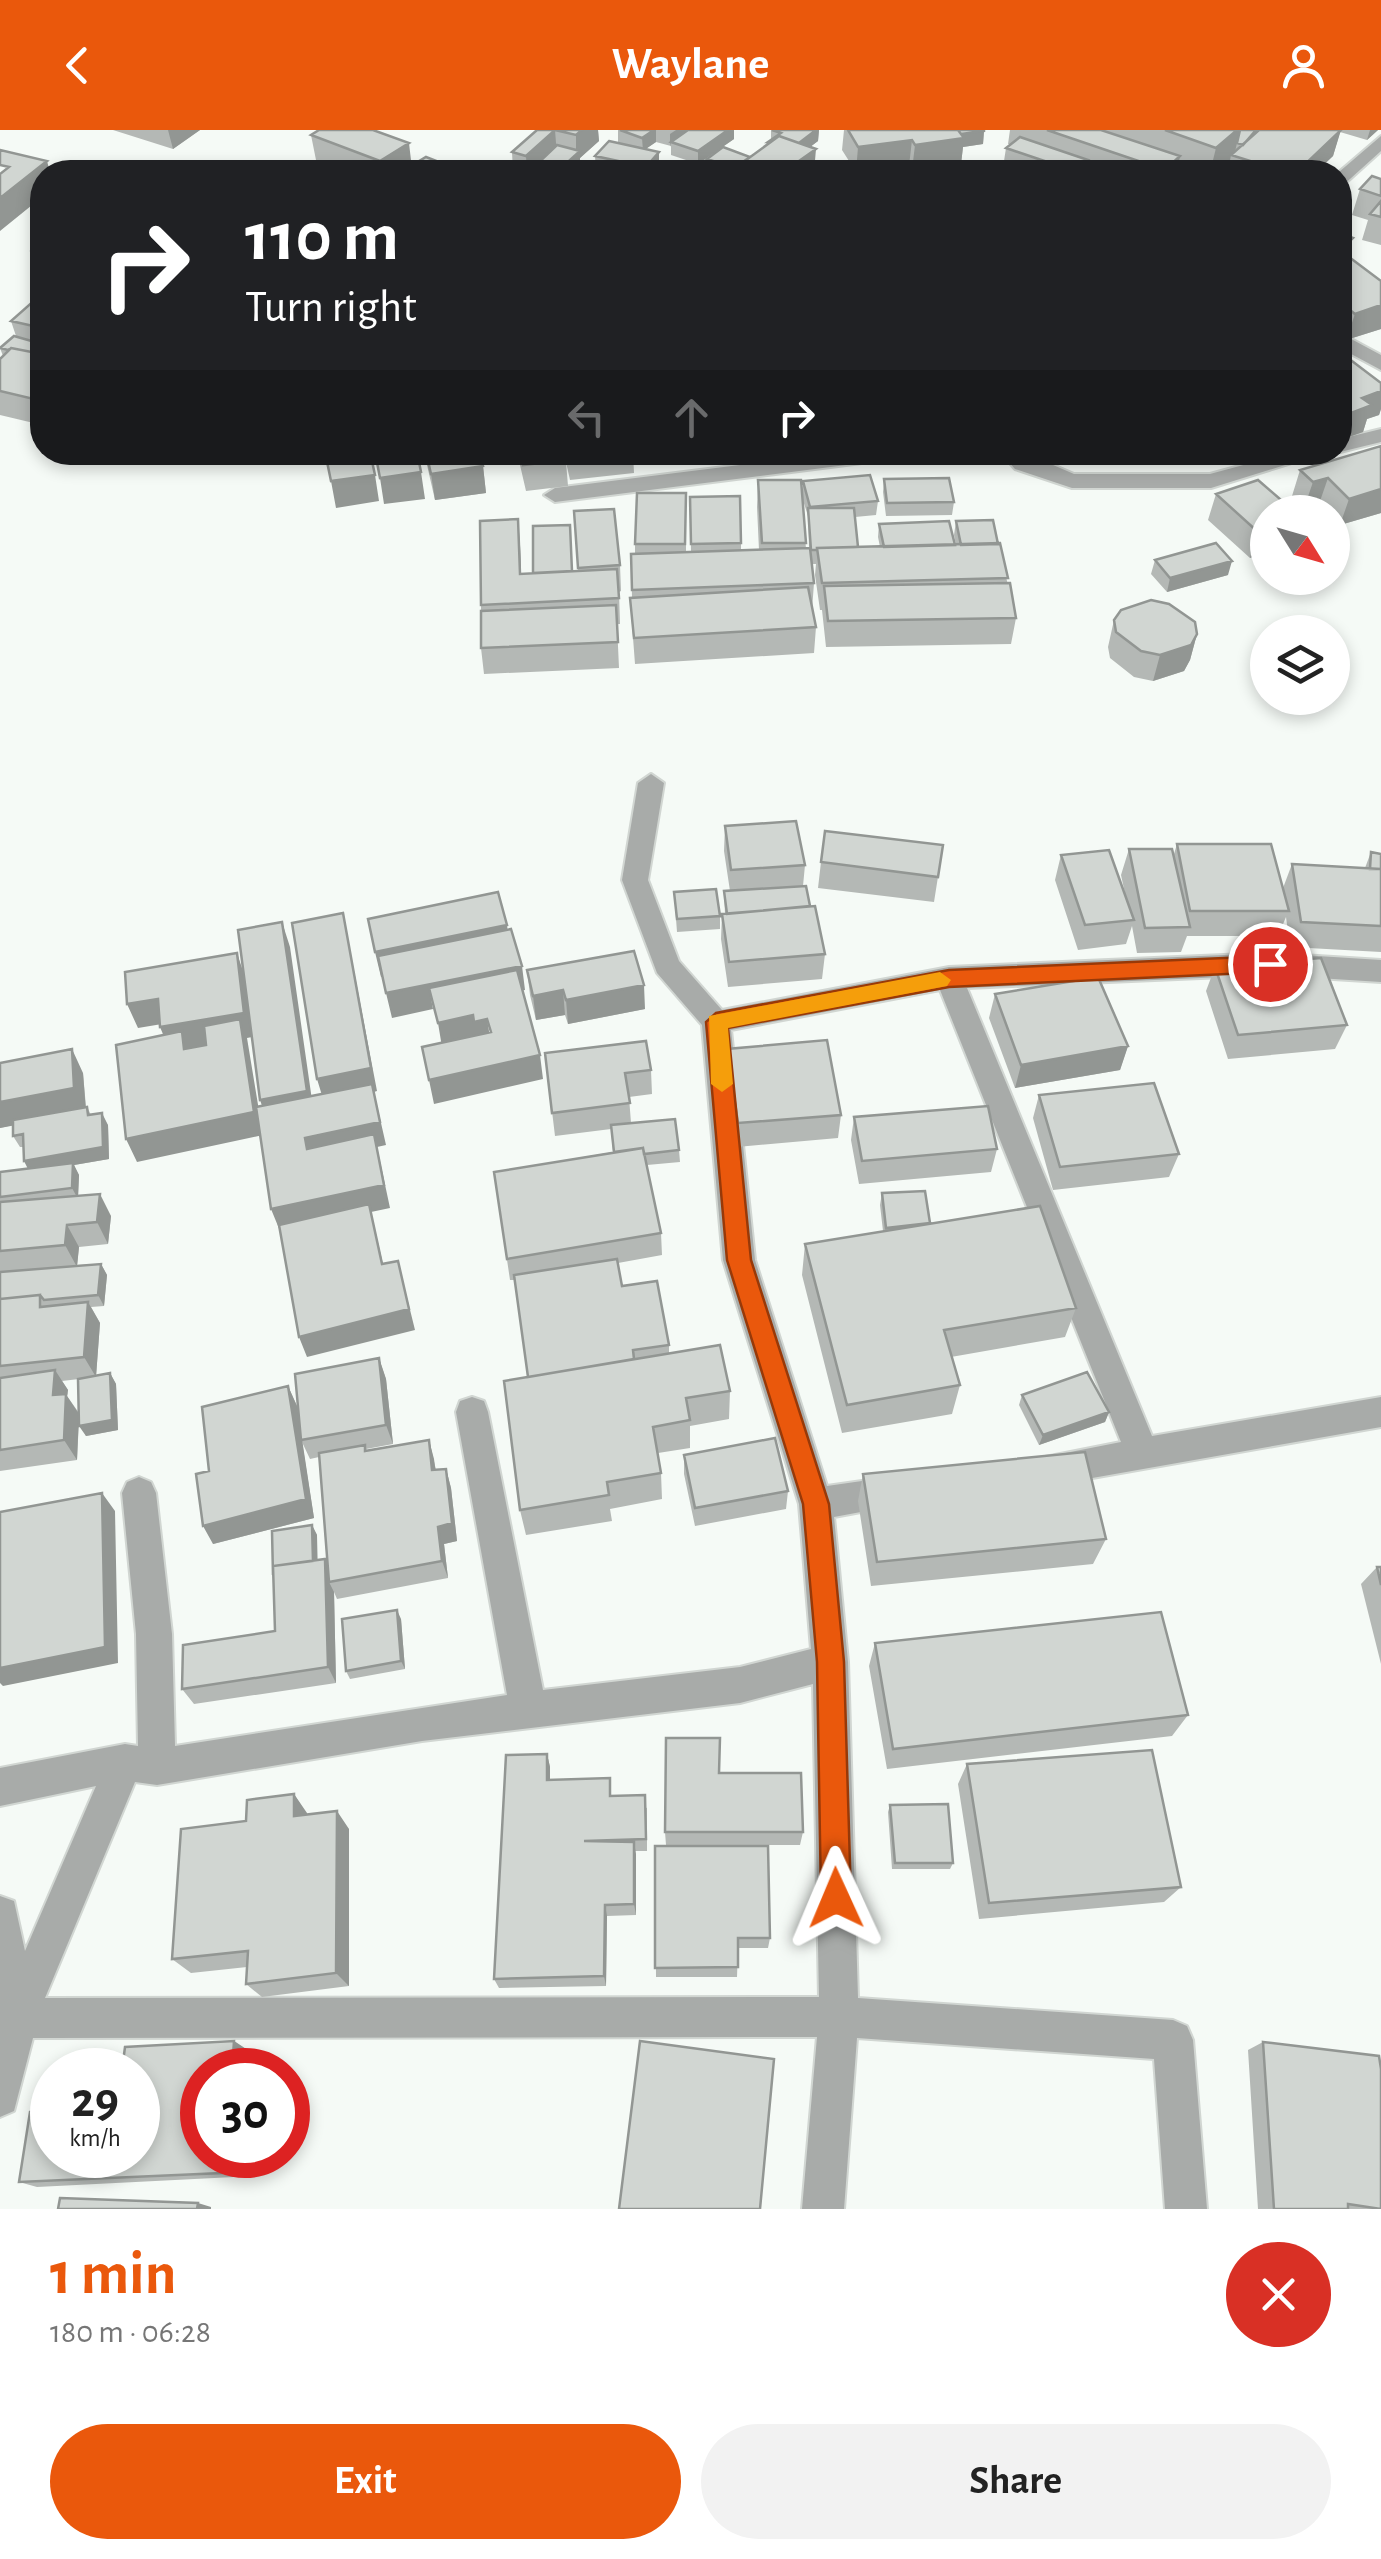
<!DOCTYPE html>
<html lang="en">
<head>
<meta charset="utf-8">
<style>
	body { margin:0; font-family:"Alegreya Sans",sans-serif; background:#f2f2f2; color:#222; height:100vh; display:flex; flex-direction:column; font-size:38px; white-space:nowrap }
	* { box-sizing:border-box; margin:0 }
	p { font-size:32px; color:#767676 }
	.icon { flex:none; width:55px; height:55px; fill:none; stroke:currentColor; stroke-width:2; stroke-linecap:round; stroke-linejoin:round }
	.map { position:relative; height:2079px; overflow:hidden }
	.drawer { display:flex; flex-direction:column; background:#fff; flex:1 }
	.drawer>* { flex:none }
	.guide { position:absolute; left:30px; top:30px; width:1322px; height:305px; border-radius:40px; box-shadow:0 5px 15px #0003; background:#202124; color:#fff; overflow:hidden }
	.needle { width:65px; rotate:127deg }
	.tools { position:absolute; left:1250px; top:365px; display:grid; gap:20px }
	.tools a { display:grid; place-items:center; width:100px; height:100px; border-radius:50%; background:#fff; box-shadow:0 5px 15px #0003; font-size:50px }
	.speed { position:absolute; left:30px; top:1918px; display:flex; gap:20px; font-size:50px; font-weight:700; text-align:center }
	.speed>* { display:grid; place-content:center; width:130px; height:130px; border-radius:50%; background:#fff; box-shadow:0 5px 15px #0003; line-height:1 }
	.speed small { font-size:25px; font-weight:400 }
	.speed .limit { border:15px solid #d22; background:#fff; color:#111 }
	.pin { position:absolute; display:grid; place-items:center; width:85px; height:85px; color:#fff; margin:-42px; border:5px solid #fff; border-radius:50%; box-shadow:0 2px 10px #0007 }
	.me { position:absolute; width:110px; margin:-55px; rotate:359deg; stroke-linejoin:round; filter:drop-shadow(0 0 8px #0008) }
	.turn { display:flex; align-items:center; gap:35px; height:210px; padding:0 50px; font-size:45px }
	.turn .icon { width:130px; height:130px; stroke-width:2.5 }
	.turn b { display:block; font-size:70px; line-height:85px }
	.lanes { display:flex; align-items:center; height:95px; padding:0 50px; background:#0003; justify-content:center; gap:50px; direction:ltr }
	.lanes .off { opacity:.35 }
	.round { display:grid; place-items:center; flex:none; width:105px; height:105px; border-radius:52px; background:#f2f2f2 }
	.summary { display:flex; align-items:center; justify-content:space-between; height:170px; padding:0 50px }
	h1 { font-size:60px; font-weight:700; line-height:75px; color:#ea580c }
	.button { display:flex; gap:20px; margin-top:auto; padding:20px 50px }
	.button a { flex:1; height:115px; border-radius:60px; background:#ea580c; color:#fff; font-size:40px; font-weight:700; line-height:115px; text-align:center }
	.button a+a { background:#f2f2f2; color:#222 }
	header { display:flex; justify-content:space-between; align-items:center; height:130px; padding:0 50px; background:#ea580c; color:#fff; font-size:45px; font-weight:700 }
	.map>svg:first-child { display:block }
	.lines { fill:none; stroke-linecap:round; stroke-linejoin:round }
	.minor-casing { stroke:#d1d6d2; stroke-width:4 }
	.minor { fill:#a8aba9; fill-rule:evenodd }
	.wall { fill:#b4b8b5; fill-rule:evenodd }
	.shaded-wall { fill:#929693 }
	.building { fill:#d1d6d2; stroke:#929693; stroke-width:2.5 }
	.route { fill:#ea580c; stroke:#983908; stroke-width:2.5 }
	.slow { fill:#f59e0b }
</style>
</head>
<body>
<header><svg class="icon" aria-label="back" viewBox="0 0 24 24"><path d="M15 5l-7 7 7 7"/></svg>Waylane<svg class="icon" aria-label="person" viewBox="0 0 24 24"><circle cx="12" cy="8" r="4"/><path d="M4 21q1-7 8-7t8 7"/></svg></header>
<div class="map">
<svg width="1381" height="2079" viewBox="0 0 1381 2079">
	<rect width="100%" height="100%" fill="#f5faf6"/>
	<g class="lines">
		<!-- minor casing -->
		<g class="minor-casing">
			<path id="minor" d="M1381,6V21L1340,58L1339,42Z
				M1340,203L1381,225V240L1340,218Z
				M1381,299V312L1340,322V309Z
				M844,322H911L901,328L555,372L544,365L555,358Z
				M1000,322H1023L1074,344H1210L1291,322H1327L1211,358H1072L1015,339Z
				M651,644L664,653L648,750L679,831L722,880L949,837L1270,823L1381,830V852L1270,845L967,858L1152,1306L1381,1267V1297L1047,1356L1035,1351L1030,1340L1035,1329L1121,1312L940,860L731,900L755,1130L827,1356L897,1346L909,1351L914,1362L909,1373L834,1387L848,1532L858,1868L1173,1890L1187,1896L1193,1910L1207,2079H1165L1154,1929L857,1908L844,2079H802L817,1907L33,1908L14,1981L0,1987V1766L14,1771L25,1821L96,1656L0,1676V1638L125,1614L138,1616L136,1504L122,1363L127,1352L139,1347L151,1352L156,1363L172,1504L175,1616L507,1565L456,1282L460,1271L472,1267L484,1271L488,1282L543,1560L740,1537L811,1519L799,1374L723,1130L702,895L657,843L622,750L638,653ZM813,1554L819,1867L45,1868L135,1652L157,1655L422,1611L740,1573Z"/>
		</g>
		<!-- minor -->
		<use href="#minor" class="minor"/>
	</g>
	<!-- wall -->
	<path class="wall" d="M113,0H200L173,19Z
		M537,0H598L599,11L580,28V34L572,42H575H513L512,22Z
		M618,0H734V9L698,34L671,25V16L656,12L645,19L659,36L653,42H609L596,40L595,26L625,15L618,13Z
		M771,0H819L818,11L810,17L814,42H707V29L750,27L768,14L771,10Z
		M844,0H984V1L983,14L963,17L961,34L912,40L909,36L856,42L842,20Z
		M1010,0H1257L1256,2L1259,0H1378L1367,10L1340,2L1333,26L1316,42H1227L1229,36L1221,42H1090L1086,40V42H1037L1004,31L1006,18L1010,14H1008Z
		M311,5L411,36L440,42H347L316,30Z
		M1381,49V115L1362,110L1368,90L1352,85L1360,59Z
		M1340,103L1348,121L1340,129L1381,151V199L1346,210L1340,205Z
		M42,115V148L40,147L32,121Z
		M42,169V295L0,285V229L3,226L0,218L16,206L11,191Z
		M1340,230L1381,253V279L1379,285L1367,289L1363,302L1340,310Z
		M1381,316V383L1340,395L1332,388V382H1327L1319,374L1304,378L1292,366L1300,340Z
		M424,322H479L483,336L486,363L435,370Z
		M517,322H633L634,343L570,350L566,332L568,356L526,361Z
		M666,322H733V328L669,334Z
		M746,322H772L747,326Z
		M884,349L954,372L952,385L886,386L883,362Z
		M758,350L802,361L803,351L878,371L876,385L855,387L858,417H880L878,407L879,394L956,415L954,405L956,391L998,414L1016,488L1011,514L826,517L822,480H820L815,445L816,434H812L814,453L812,480L816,497L814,523L635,534L630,468H632L631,424H635V414L686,363V422H691L690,367L741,413V421L759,420L757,377ZM802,367L808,386L809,418L806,419Z
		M1216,364L1295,382L1250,428L1208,390Z
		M574,381L620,435L621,461L619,462L620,494H617L619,538L484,544L481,518V475L520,415L521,444L578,441Z
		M1155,430L1228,445L1167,462L1151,444Z
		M1114,490L1197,504L1190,530L1184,541L1153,551L1134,547L1110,528L1108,517Z
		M725,696L805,735L803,756L825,824L822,849L728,857L721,809L722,784H725L724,761H730L724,721Z
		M1177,714L1283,758L1292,734L1365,738L1371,722L1381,724V822L1290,817L1286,787L1278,806H1187L1181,822L1137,823L1132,796L1126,814L1078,820L1055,750L1061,725L1126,768L1121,745L1129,719L1174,724Z
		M943,715L934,772L818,758L821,732Z
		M674,762L720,786V799L677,802Z
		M1215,837L1347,895L1335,919L1228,929L1206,861Z
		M527,840L645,879L568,894L565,885L536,890L530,865Z
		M995,864L1128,916L1120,940L1015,958L989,888Z
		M727,919L841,985L838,1008L737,1017L726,943Z
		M545,923L651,940L652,964L629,967L631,993L679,1020L680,1032L647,1035L661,1103L662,1125L618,1133L622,1156L669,1215V1223L730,1261L729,1289L690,1296V1318L658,1323L661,1343L662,1369L610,1379L612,1391L526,1405L520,1380L528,1247L515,1150H510L494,1042L613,1022L611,999L555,1006Z
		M0,933L83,943L86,977H87L91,985L108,995L109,1029L74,1035L79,1045L78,1065L111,1086L108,1114L79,1117L77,1135L101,1134L107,1145L104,1176L91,1177L100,1193L96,1246L110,1243L116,1254L118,1300L86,1306L79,1290L77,1330L0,1341V1042L28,1039L24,1017H20L13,1006V995L0,998ZM79,1249V1283L67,1266L68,1260L62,1251Z
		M1039,965L1179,1024L1169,1047L1053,1060L1033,988Z
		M854,987L997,1019L991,1042L859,1054L851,1010Z
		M882,1063L930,1093L1076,1178L1065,1207L951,1227L960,1255L952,1284L842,1303L802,1145L805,1114L883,1101L880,1075Z
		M379,1228L386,1249L393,1314L366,1319L367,1321L429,1310L436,1340L446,1339L451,1358L457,1411L444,1414L448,1448L337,1469L334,1462L336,1553L194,1574L182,1559L275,1501L312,1395L317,1405V1430L327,1434L319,1327L310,1329L302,1312L314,1388L213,1414L209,1341L288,1256L297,1276L300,1299Z
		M1022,1265L1109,1282L1105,1292L1039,1315L1019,1275Z
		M684,1325L788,1361L786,1379L695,1396L684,1344Z
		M863,1344L1106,1409L1093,1434L871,1456L858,1371Z
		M1377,1437H1381V1534L1361,1454Z
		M401,1489L405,1539L350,1549L346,1541Z
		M875,1513L1188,1585L1172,1606L887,1639L869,1536Z
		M547,1624L550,1637V1650L612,1666L647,1678V1721H635L636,1785L607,1786L606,1856L499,1858L494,1849Z
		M967,1634L1181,1757L1164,1772L979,1789L958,1654Z
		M719,1643L803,1702L800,1715H666L665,1702Z
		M294,1664L307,1685L349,1699V1856L262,1867L246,1854L247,1837L191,1843L172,1829L246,1691Z
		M890,1675L953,1733L950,1739H892L888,1682Z
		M655,1716L770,1808L768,1818H738L737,1847H656Z
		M234,1911L246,1919L244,1940H202V2025H236L234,2047L37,2057L19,2052L30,1982L52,1981V2025H138V1940H122L125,1917Z
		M1263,1912L1381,2079H1258L1248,1920Z"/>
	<!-- shaded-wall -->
	<path class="shaded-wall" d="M168,0H200L173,19Z
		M555,0L557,26L536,35L537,42H527L526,26Z
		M582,0H598L599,11L580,28V34L571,42H558V41L576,24V5Z
		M654,0H656V12L643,21L642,8Z
		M676,0H687V6L671,12L670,17V4Z
		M728,0H734V9L698,34V21Z
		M816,0H819L818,11L789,33L790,19Z
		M1237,0H1240L1234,26L1231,25L1229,36L1221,42H1210L1216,18Z
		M1341,0L1333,26L1316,42H1297Z
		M1370,0H1378L1367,10Z
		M984,1L983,14L963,17L961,34L912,40L915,15L958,4Z
		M912,10L909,36L856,42L858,17Z
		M409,13L412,39L406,42H382L380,31Z
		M816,19L814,42H787L799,31Z
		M659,22V36L653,42H646V37Z
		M1180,26L1177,42H1165V40Z
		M1088,30L1085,42H1074V41Z
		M47,31L50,42H42V67L0,101V68Z
		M439,32L440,42H423Z
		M742,33V42H734V38Z
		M1353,108L1348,121L1340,129V120Z
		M1381,175V199L1346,210L1355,184Z
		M1381,261V279L1379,285L1367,289L1363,302L1340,310V302L1346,285L1362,268Z
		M483,336L486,363L435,370L431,344Z
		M421,342L425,369L384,374L380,348Z
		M375,345L379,371L336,378L331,351Z
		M1328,348L1319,374L1304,378L1313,352Z
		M1381,359V383L1340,395L1349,369Z
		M518,389L520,415L522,470L520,444Z
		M1268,399V422L1250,428L1258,402Z
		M1232,431L1228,445L1167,462L1170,448Z
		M1197,504L1190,530L1184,541L1153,551L1160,525Z
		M343,783L377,961L374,962L386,1015L377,1017L390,1078L371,1082L388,1156L280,1101L271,1079L324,972L317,949Z
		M282,792L290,817L314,984L268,993L260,970Z
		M507,795L510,820L381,847L375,822Z
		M237,823L245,847L252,907L247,908L263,1005L137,1032L126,1009L170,921L160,897Z
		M522,836L525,860L434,879L429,858L433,879L392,888L386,863Z
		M644,855L645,879L568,894L566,870Z
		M563,860L565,885L536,890L533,866Z
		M158,869L168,893L138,898L127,874Z
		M473,885L477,909L442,917L438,893Z
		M487,889L491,913L478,916L474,892Z
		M1128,916L1120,940L1015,958L1021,935Z
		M72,919L83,943L86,982L0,998V972Z
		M540,925L543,949L434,974L429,950Z
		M102,983L108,995L109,1029L74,1035L79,1045L78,1069L72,1058L30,1043L24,1031Z
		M100,1064L111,1086L108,1114L97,1092Z
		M67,1095L79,1117L77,1137L65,1115Z
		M398,1131L415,1200L307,1227L299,1207Z
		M101,1134L107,1145L104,1176L98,1165Z
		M88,1172L100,1193L96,1247L84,1227Z
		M379,1228L386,1249L393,1314L386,1295Z
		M55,1240L68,1260L67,1266L79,1284L77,1330L64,1310L53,1265Z
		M110,1243L116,1254L118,1300L86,1306L79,1296Z
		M288,1256L297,1276L314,1388L213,1414L203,1396Z
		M1109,1282L1105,1292L1039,1315L1043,1305Z
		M429,1310L434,1329L438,1359L432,1340Z
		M446,1339L451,1358L457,1411L444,1414L448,1448L442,1431L438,1397Z
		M102,1363L115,1381L118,1533L3,1556L0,1553V1538Z
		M312,1395L317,1405L318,1448L314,1439Z
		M325,1429L333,1446L329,1452L334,1462L336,1553L328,1537Z
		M397,1480L401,1489L405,1539L401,1531Z
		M547,1624L550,1637V1663L547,1650Z
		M294,1664L307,1683V1704L294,1686Z
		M337,1681L349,1699V1856L336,1843Z
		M634,1712L636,1724V1785L634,1774Z
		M605,1775L607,1786L606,1856L604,1846Z
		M234,1911L246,1919L244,1940H232Z
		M224,2025H236L234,2047L222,2043Z
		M198,2073L211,2077V2079H197Z"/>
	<!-- building -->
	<path class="building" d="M319,0H373L409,13L380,31L311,5Z
		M537,0H582L576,5L555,0L526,26L512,22Z
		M620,0H654L642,8Z
		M688,0H728L698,21L671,12Z
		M772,0H816L799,13L779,6L770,12H768L781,3Z
		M848,0H958L964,8L915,15L912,10L858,17Z
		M958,0H984V1L961,4Z
		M1047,0H1101L1180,26L1165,40Z
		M1165,0H1237L1216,18Z
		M1240,0H1256L1243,15L1237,13Z
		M1259,0H1341L1297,42H1285L1231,25Z
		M779,6L816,19L799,31L806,33L787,42H769L742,33Z
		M1020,7L1088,30L1074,41L1006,18Z
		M609,11L659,22L646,37L595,26Z
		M557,15L580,21L558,41L536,35Z
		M723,17L750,27L734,38L707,29Z
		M0,20L47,31L0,68V44L9,37L0,35Z
		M426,27L439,32L423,42H401Z
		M1100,35L1120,42H1090Z
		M1372,46L1381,49V66L1360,59Z
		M1381,71V87L1370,84Z
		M1340,103L1353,108L1340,120Z
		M42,115V126L32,121Z
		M1349,127L1381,151V175L1355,184L1340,172V129Z
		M37,168L42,169V198L11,191Z
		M14,206L42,214V224L11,218L8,220L0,218Z
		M11,218L42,224V271L0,261V229Z
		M1348,228L1381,253V261L1362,268L1372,275L1346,285L1340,280V230Z
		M1381,316V359L1349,369L1328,348L1313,352L1300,340Z
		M325,322H370L375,345L331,351Z
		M375,322H417L421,342L380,348Z
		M426,322H479L483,336L431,344Z
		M521,322H564L566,330L523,335Z
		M870,345L878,371L810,377L803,351Z
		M949,348L954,372L887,373L884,349Z
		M758,350H801L806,413H762Z
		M1258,350L1295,382H1268V399L1258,402L1216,364Z
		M637,363H686L685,414H635Z
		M740,366L741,413L691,414L690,367Z
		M808,378H854L858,417L817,418V420H811Z
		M614,379L620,435L578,438L574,381Z
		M518,389L520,444L617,439L619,468L481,475L480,391Z
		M993,390L998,414L961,415L956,391Z
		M949,391L955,415L884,417L879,394Z
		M570,395L572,441L533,443V396Z
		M1000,413L1008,448L822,453L817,418Z
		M1216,413L1232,431L1170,448L1155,430Z
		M810,418L814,453L632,460L631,424Z
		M1010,453L1016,488L828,491L824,456Z
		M808,457L816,497L634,508L630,468Z
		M1151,470L1169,474L1195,492L1197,504L1191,515L1160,525L1141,521L1116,502L1114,490L1121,480Z
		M616,475L618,512L481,518V481Z
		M796,691L805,735L731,740L725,696Z
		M825,701L943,715L938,747L821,732Z
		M1177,714H1271L1289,781H1190Z
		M1129,719H1172L1190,797L1145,798Z
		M1109,720L1134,790L1085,795L1061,725Z
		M1371,722L1381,724V739H1370Z
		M1292,734L1381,739V796L1301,792Z
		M806,756L810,776L727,784L724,761Z
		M716,759L720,786L677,789L674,762Z
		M498,762L507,795L375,822L368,789Z
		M815,776L825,824L729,832L722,784Z
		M343,783L371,938L317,949L292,793Z
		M282,792L307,961L260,970L238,800Z
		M511,799L522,836L386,863L378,826Z
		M634,821L644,855L566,870L563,860L533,866L527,840Z
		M237,823L244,883L160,897L158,869L127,874L125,842Z
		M1321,828L1347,895L1238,905L1215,837Z
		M517,840L540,925L429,950L422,917L491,902L487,889L474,892L473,885L438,893L429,858Z
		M1098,847L1128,916L1021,935L995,864Z
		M240,889L254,982L126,1009L116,915L182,901L184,919L206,915L204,896Z
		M827,910L841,985L738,993L727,919Z
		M646,911L651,940L625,943L630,973L552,983L545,923Z
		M72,919L74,958L0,972V933Z
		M1154,953L1179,1024L1060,1037L1039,965Z
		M372,954L380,992L305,1008L307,1019L374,1004L384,1055L271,1079L256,977Z
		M988,976L997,1019L862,1031L854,987Z
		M87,977L88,985L102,983L103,1017L24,1031L23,1004L13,1006V990Z
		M675,989L679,1020L644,1024L643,1018L614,1022L611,995Z
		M643,1018L661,1103L507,1129L494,1042Z
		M73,1033L72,1058L0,1067V1042Z
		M925,1061L930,1093L886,1098L882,1063Z
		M100,1064L97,1092L67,1095L65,1115L0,1121V1072Z
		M369,1074L382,1134L398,1131L409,1179L299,1207L279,1095Z
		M1040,1076L1076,1178L944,1200L960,1255L847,1275L805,1114Z
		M617,1129L622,1156L657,1151L669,1215L633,1220L634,1229L528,1247L514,1145Z
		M101,1134L98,1165L44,1170L40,1165L0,1169V1142Z
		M40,1165V1177L88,1172L84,1227L0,1236V1169Z
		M720,1215L730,1261L686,1268L690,1290L653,1297L661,1343L607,1352L609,1365L520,1380L504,1251Z
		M379,1228L386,1295L301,1310L295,1244Z
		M55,1240L53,1265L66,1264L64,1310L0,1320V1248Z
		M1087,1242L1109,1282L1043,1305L1022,1265Z
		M110,1243L112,1290L79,1296L78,1249Z
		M288,1256L306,1369L203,1396L196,1344L209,1341L202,1277Z
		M775,1308L788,1361L695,1378L684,1325Z
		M429,1310L432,1340L446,1339L452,1393L438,1397L442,1431L329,1452L319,1323L365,1315V1321Z
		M1085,1322L1106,1409L877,1432L863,1344Z
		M102,1363L105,1517L0,1538V1382Z
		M312,1395L313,1431L273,1436V1445L272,1401Z
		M325,1429L328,1537L182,1559L183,1515L275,1501L273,1436Z
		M1377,1437H1381V1455Z
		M397,1480L401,1531L346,1541L342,1489Z
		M1161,1482L1188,1585L893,1619L875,1513Z
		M666,1608H720L719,1643H801L803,1702H665Z
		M1152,1620L1181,1757L989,1773L967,1634Z
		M547,1624V1650L610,1648V1666L645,1665L646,1709L584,1711L634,1712V1774L605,1775L604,1846L494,1849L506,1625Z
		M294,1664V1686L337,1681L336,1843L246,1854L248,1821L172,1829L181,1699L246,1691L247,1670Z
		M948,1674L953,1733H895L890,1675Z
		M655,1716H768L770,1808H738V1837L655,1838Z
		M234,1911L232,1940H202V2025H224L222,2043L19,2052L30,1982L52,1981V2025H138V1940H122L125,1917Z
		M640,1911L774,1929L760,2079H619Z
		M1263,1912L1379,1926L1381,1939V2079L1348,2074V2079H1274Z
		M60,2068L198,2073L197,2079H58Z"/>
	<!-- route -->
	<path class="route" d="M1270,826L1280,834L1270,842L949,857L728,898L751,1130L829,1374L844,1532L851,1768L846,1779L836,1783L826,1779L821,1768L817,1532L803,1374L727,1130L706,892L716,883L949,840Z"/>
	<!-- slow -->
	<path class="slow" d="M940,842L951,850L947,856L728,898L733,954L722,962L711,954L709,886Z"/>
</svg>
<div class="tools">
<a><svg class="needle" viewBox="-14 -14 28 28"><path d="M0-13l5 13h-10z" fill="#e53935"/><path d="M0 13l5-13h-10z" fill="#767676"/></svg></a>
<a><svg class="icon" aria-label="layers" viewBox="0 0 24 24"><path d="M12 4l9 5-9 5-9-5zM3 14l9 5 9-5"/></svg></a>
</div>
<div class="speed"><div>29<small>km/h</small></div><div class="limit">30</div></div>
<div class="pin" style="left:1270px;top:834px;background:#d93025"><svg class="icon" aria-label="arrive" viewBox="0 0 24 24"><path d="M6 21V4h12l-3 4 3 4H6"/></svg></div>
<svg class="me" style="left:836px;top:1768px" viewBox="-20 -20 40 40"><path d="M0-17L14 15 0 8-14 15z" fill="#ea580c" stroke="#fff" stroke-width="4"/></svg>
<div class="guide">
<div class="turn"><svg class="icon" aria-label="right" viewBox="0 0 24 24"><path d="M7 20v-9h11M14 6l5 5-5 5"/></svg><div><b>110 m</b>Turn right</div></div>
<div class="lanes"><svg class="icon off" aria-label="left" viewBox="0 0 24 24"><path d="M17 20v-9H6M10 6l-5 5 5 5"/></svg><svg class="icon off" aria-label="ahead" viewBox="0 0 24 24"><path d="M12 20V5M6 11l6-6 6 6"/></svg><svg class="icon" aria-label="right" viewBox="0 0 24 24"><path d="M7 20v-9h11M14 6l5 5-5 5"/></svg></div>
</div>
</div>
<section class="drawer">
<div class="summary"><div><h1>1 min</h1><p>180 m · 06:28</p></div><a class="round" style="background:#d93025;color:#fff"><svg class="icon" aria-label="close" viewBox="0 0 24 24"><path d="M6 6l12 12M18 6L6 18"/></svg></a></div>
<div class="button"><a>Exit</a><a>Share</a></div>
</section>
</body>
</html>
